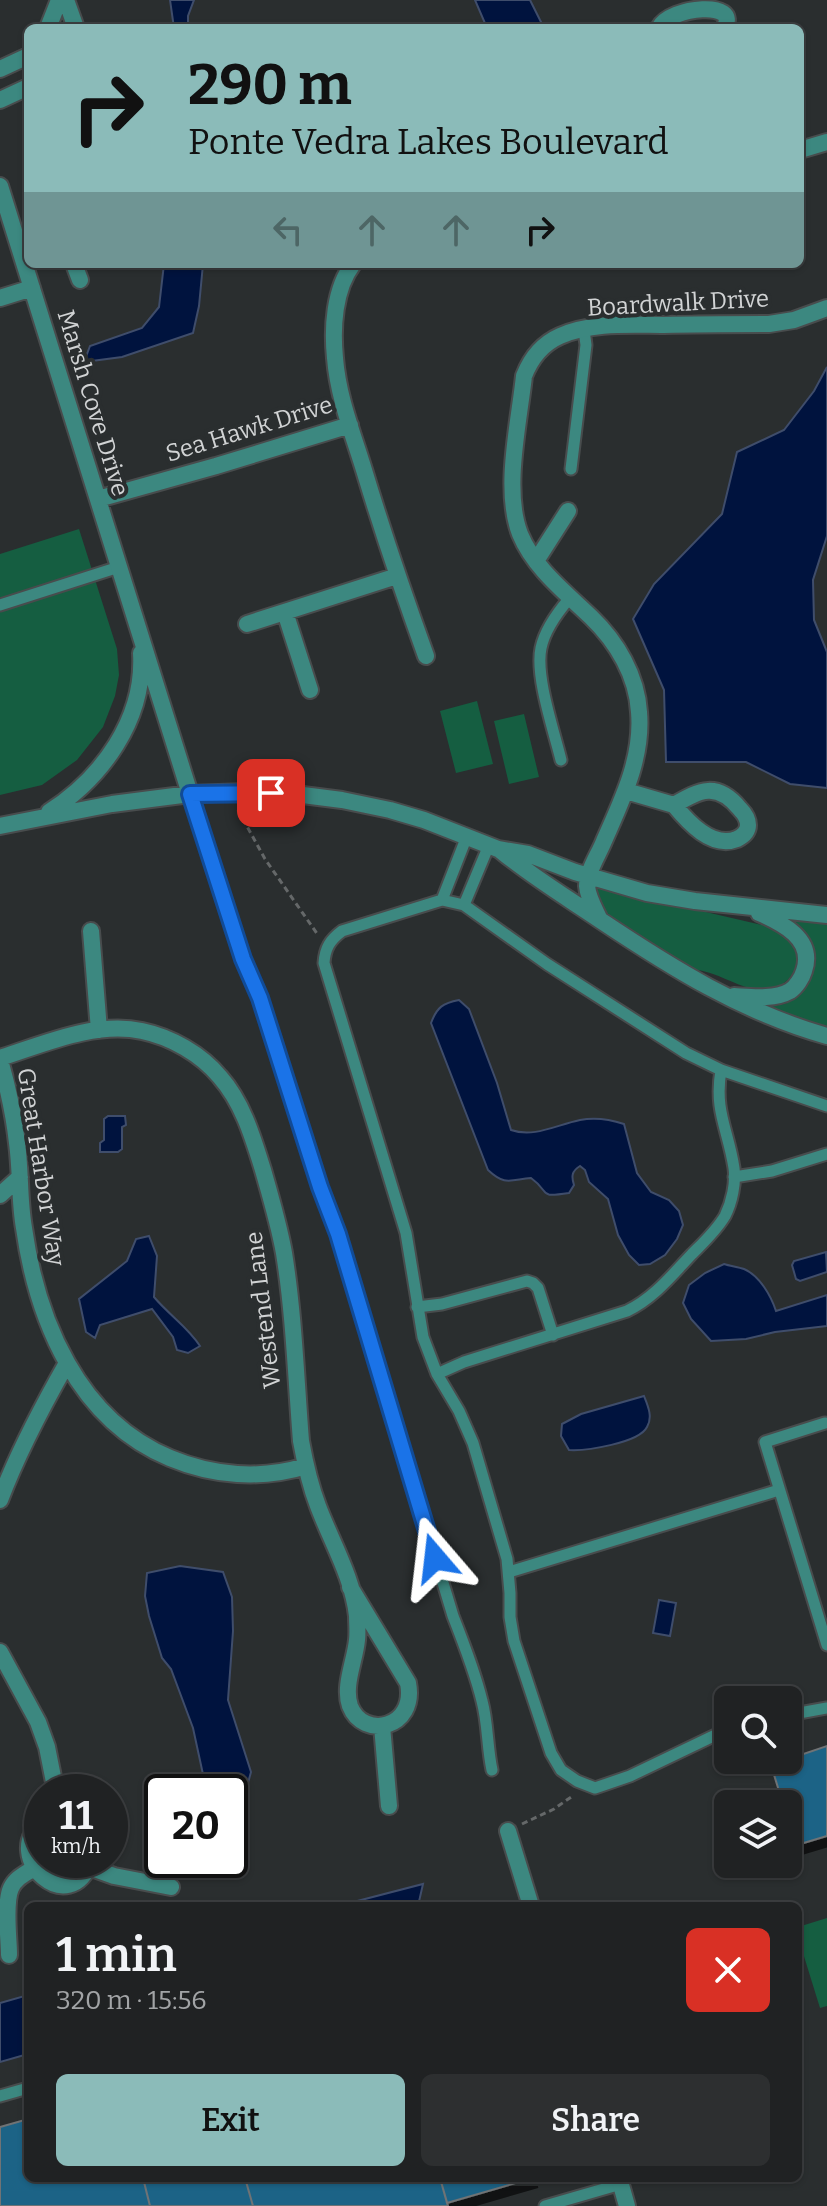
<!DOCTYPE html>
<html lang="en">
<head>
<meta charset="utf-8">
<style>
	body { margin:0; font-family:Bitter,serif; background:#2d2f30; color:#f1f3f6; height:100vh; display:flex; flex-direction:column; font-size:30px; white-space:nowrap }
	* { box-sizing:border-box; margin:0 }
	p { font-size:26px; color:#a2a4a6 }
	.icon { flex:none; width:44px; height:44px; fill:none; stroke:currentColor; stroke-width:2; stroke-linecap:round; stroke-linejoin:round }
	.map { position:relative; flex:1; overflow:hidden }
	.panel { position:absolute; left:24px; top:1902px; width:778px; height:280px; display:flex; flex-direction:column; background:#202223; border-radius:12px; box-shadow:0 2px 6px #0004,0 0 0 2px #3d3f41 }
	.panel>* { flex:none }
	.hud { position:absolute; left:24px; top:24px; width:780px; height:244px; border-radius:12px; box-shadow:0 2px 6px #0004,0 0 0 2px #3d3f41; background:#8bbbb9; color:#111; overflow:hidden }
	.fabs { position:absolute; left:714px; top:1686px; display:grid; gap:16px }
	.fabs a { display:grid; place-items:center; width:88px; height:88px; border-radius:12px; background:#202223; box-shadow:0 2px 6px #0004,0 0 0 2px #3d3f41; font-size:40px }
	.speed { position:absolute; left:24px; top:1774px; display:flex; gap:16px; font-size:40px; font-weight:700; text-align:center }
	.speed>* { display:grid; place-content:center; width:104px; height:104px; border-radius:50%; background:#202223; box-shadow:0 2px 6px #0004,0 0 0 2px #3d3f41; line-height:1 }
	.speed small { font-size:20px; font-weight:400 }
	.speed .limit { border:4px solid #111; border-radius:12px; background:#fff; color:#111 }
	.pin { position:absolute; display:grid; place-items:center; width:68px; height:68px; color:#fff; margin:-34px; border-radius:16px; box-shadow:0 4px 12px #0006 }
	.me { position:absolute; width:88px; margin:-44px; rotate:343deg; stroke-linejoin:round; filter:drop-shadow(0 0 6px #0008) }
	.turn { display:flex; align-items:center; gap:28px; height:168px; padding:0 32px; font-size:36px }
	.turn .icon { width:104px; height:104px; stroke-width:2.5 }
	.turn b { display:block; font-size:56px; line-height:68px }
	.lanes { display:flex; align-items:center; height:76px; padding:0 32px; background:#0003; justify-content:center; gap:40px; direction:ltr }
	.lanes .off { opacity:.35 }
	.round { display:grid; place-items:center; flex:none; width:84px; height:84px; border-radius:12px; background:#2d2f30 }
	.headline { display:flex; align-items:center; justify-content:space-between; height:136px; padding:0 32px }
	h1 { font-size:48px; font-weight:600; line-height:60px }
	.action { display:flex; gap:16px; margin-top:auto; padding:16px 32px }
	.action a { flex:1; height:92px; border-radius:12px; background:#8bbbb9; color:#111; font-size:32px; font-weight:600; line-height:92px; text-align:center }
	.action a+a { background:#2d2f30; color:#f1f3f6 }
	.map>svg:first-child { display:block }
	.green { fill:#155e41 }
	.water { fill:#00133e; stroke:#3f4d6b; stroke-width:2 }
	.building { fill:#1f6486; stroke:#6f7375; stroke-width:2; filter:url(#shadow) }
	.lines { fill:none; stroke-linecap:round; stroke-linejoin:round }
	.lane-casing { stroke:#484c4d; stroke-width:15 }
	.street-casing { stroke:#484c4d; stroke-width:20 }
	.path { stroke:#656869; stroke-width:3; stroke-dasharray:6 4; stroke-linecap:butt }
	.lane { stroke:#3c8880; stroke-width:11 }
	.street { stroke:#3c8880; stroke-width:16 }
	.route-casing { stroke:#114b97; stroke-width:20 }
	.route { stroke:#1a73e8; stroke-width:14 }
	.labels { text-anchor:middle; stroke-width:8; stroke-linejoin:round; paint-order:stroke }
	.street-label { font-size:24px; fill:#d1d3d4; stroke:#2a2e2f }
</style>
</head>
<body>
<div class="map">
<svg width="827" height="2206" viewBox="0 0 827 2206">
	<defs>
		<filter id="shadow"><feDropShadow dx="5" dy="9" stdDeviation="0" flood-color="#0009"/></filter>
	</defs>
	<rect width="100%" height="100%" fill="#2a2e2f"/>
	<!-- green -->
	<path class="green" d="M79,529L117,649L119,675L115,696L103,727L77,760L42,785L0,795V554Z
		M477,701L493,764L456,773L440,711Z
		M524,714L539,777L509,784L494,721Z
		M594,886L771,927C778,931 786,934 791,940C808,960 789,989 766,990C748,991 730,980 713,974C703,970 693,970 683,966C672,962 618,927 611,919C602,909 598,898 594,886Z
		M793,919L827,922V1030L762,1006C771,1006 779,1006 787,1003C809,994 820,966 812,944C809,934 800,927 793,919Z
		M827,1918V2006L820,2008L798,1937V1927Z"/>
	<!-- water -->
	<path class="water" d="M170,0H194L188,16V28H174Z
		M475,0H530L544,28H487Z
		M164,264H203L199,306L193,333L122,357L84,362L90,346L142,328L159,307Z
		M827,367V536L813,580L814,620L827,652V788L790,784L746,762H666L664,690L633,619L654,584L722,514L737,452L784,430L814,391Z
		M459,1000L469,1009L497,1083L511,1130C534,1138 556,1125 580,1120C595,1117 609,1119 624,1124L637,1173L651,1192L669,1200L679,1211L683,1225L677,1239L665,1255L650,1264L639,1265L629,1255L618,1235L608,1199L589,1182L585,1170L580,1166C572,1171 571,1176 574,1185L569,1193C536,1198 552,1193 531,1178C510,1180 505,1186 488,1170L431,1023C437,1007 443,1003 459,1000Z
		M108,1116H125L126,1125L122,1127V1149L118,1152H100V1143L104,1140V1119Z
		M149,1236L157,1256L154,1297C169,1315 188,1327 200,1346L188,1353L177,1350L173,1337L152,1309L100,1325L95,1338L86,1332L79,1299L127,1261L136,1239Z
		M826,1252L827,1272L800,1281L796,1279L792,1265L794,1261Z
		M724,1264C730,1266 738,1267 744,1269C760,1276 771,1296 776,1311L827,1295V1326L775,1332L746,1339L711,1341L691,1319L683,1303L689,1285L705,1273Z
		M644,1396C648,1406 653,1417 647,1427C639,1443 586,1451 569,1450L561,1436L562,1424L581,1414Z
		M180,1566L223,1572L232,1597L233,1631L228,1700L251,1772L248,1783C233,1790 219,1785 204,1779L193,1728L171,1669L162,1658L149,1616L145,1596L147,1573Z
		M659,1600L676,1603L670,1636L653,1633Z
		M423,1884L418,1906H338Z
		M28,1995V2054L0,2062V2003Z"/>
	<!-- building -->
	<path class="building" d="M827,1746V1836L797,1845L788,1818V1804H783L771,1765Z
		M28,2119V2178H143L150,2206H0V2127Z
		M143,2178H245L253,2206H150Z
		M245,2178H440L448,2206H253Z
		M440,2178H533L447,2203Z"/>
	<g class="lines">
		<!-- lane casing -->
		<g class="lane-casing">
			<path id="lane" d="M571,469L586,345L584,330
				M0,605L119,567
				M561,760C554,731 535,676 541,648C545,629 557,613 569,599
				M190,794L243,959L260,998L320,1187L338,1234L453,1616C464,1644 475,1672 482,1701C488,1723 487,1747 492,1770
				M442,900L467,836
				M464,905L489,845
				M734,1177L772,1171L827,1154
				M417,1307L442,1304L527,1281L533,1283L538,1288L553,1335
				M437,1374L464,1362L627,1311C654,1298 672,1275 692,1254C704,1242 716,1231 725,1216C732,1202 736,1183 734,1168C728,1129 714,1111 721,1070
				M825,1423L765,1442L827,1645
				M509,1572L779,1490
				M788,1715L827,1708
				M728,1729L630,1776L595,1788L577,1781L561,1770L551,1753L514,1641L510,1617V1593L507,1559L473,1443L459,1411L437,1374L423,1337L406,1233L324,963C325,948 330,940 342,931L442,900L464,905L547,964L686,1053L721,1070L827,1106
				M0,2096L28,2088
				M545,2206L621,2184"/>
		</g>
		<!-- street casing -->
		<g class="street-casing">
			<path id="street" d="M66,0L76,28
				M48,28L59,0
				M659,28C670,6 742,0 724,28
				M0,69L28,56
				M0,100L28,87
				M800,150L827,142
				M0,186L190,794
				M74,264L80,280
				M353,264C334,289 332,328 335,358C338,397 353,434 364,470C383,533 404,595 426,656
				M0,298L32,288
				M98,499L216,466L350,425
				M536,561L568,511
				M285,612L310,690
				M247,624L397,576
				M626,791L674,805C700,790 717,781 740,809C744,813 748,818 748,825C748,832 743,836 737,839C712,849 688,822 674,805
				M49,812C102,778 145,719 141,653
				M0,826L112,804L190,794L247,792L295,794L342,800L390,810L424,820L498,849L528,854L575,872L647,893L695,901L827,915
				M500,850C531,876 566,897 600,920C672,968 742,1012 827,1036
				M600,920C595,909 588,898 587,886C587,871 599,854 604,841C622,800 643,758 639,712C637,676 617,642 591,617C565,592 534,568 520,534C503,490 519,423 524,376C531,358 542,344 560,336C592,322 630,325 664,325C699,324 734,324 769,324L794,320L827,308
				M91,931L99,1030
				M734,996C751,997 774,1000 790,991C796,987 802,978 804,971C815,939 782,923 759,913
				M0,1058C44,1044 95,1021 142,1031C171,1037 201,1054 220,1077C243,1103 253,1138 263,1170C271,1198 279,1225 284,1253C294,1315 296,1379 301,1441C305,1463 310,1485 318,1506C331,1541 353,1578 357,1616C357,1624 358,1632 357,1640C355,1661 343,1686 350,1706C363,1740 417,1729 408,1683L350,1587
				M0,1060C8,1088 14,1115 17,1143C21,1172 19,1200 24,1228C37,1320 78,1420 170,1458C213,1476 261,1480 306,1466
				M0,1195L20,1177
				M0,1500C18,1452 42,1407 67,1363
				M0,1652L38,1722L47,1747L56,1792
				M382,1726L389,1806
				M42,1823C0,1857 71,1921 91,1860
				M508,1831L531,1906
				M89,1867L114,1876L171,1887
				M9,1955C9,1938 4,1903 11,1888C15,1879 23,1875 31,1870
				M619,2178L627,2206"/>
		</g>
		<!-- path -->
		<path class="path" d="M238,810L265,859L318,935
			M522,1824L554,1809L574,1795"/>
		<!-- lane -->
		<use href="#lane" class="lane"/>
		<!-- street -->
		<use href="#street" class="street"/>
	</g>
	<g class="lines">
		<!-- route casing -->
		<g class="route-casing">
			<path id="route" d="M271,793L190,794L243,959L260,998L320,1187L338,1234L435,1558"/>
		</g>
		<!-- route -->
		<use href="#route" class="route"/>
	</g>
	<g class="labels">
		<!-- street labels -->
		<g class="street-label">
			<text transform="translate(678 303) rotate(-3)" y="8">Boardwalk Drive</text>
			<text transform="translate(93 403) rotate(73)" y="8">Marsh Cove Drive</text>
			<text transform="translate(249 429) rotate(-17)" y="8">Sea Hawk Drive</text>
			<text transform="translate(41 1167) rotate(81)" y="8">Great Harbor Way</text>
			<text transform="translate(263 1310) rotate(-97)" y="8">Westend Lane</text>
		</g>
	</g>
</svg>
<div class="fabs">
<a><svg class="icon" aria-label="search" viewBox="0 0 24 24"><circle cx="10" cy="10" r="6"/><path d="M15 15l6 6"/></svg></a>
<a><svg class="icon" aria-label="layers" viewBox="0 0 24 24"><path d="M12 4l9 5-9 5-9-5zM3 14l9 5 9-5"/></svg></a>
</div>
<div class="speed"><div>11<small>km/h</small></div><div class="limit">20</div></div>
<div class="pin" style="left:271px;top:793px;background:#d93025"><svg class="icon" aria-label="arrive" viewBox="0 0 24 24"><path d="M6 21V4h12l-3 4 3 4H6"/></svg></div>
<svg class="me" style="left:435px;top:1558px" viewBox="-20 -20 40 40"><path d="M0-17L14 15 0 8-14 15z" fill="#1a73e8" stroke="#fff" stroke-width="4"/></svg>
<div class="hud">
<div class="turn"><svg class="icon" aria-label="right" viewBox="0 0 24 24"><path d="M7 20v-9h11M14 6l5 5-5 5"/></svg><div><b>290 m</b>Ponte Vedra Lakes Boulevard</div></div>
<div class="lanes"><svg class="icon off" aria-label="left" viewBox="0 0 24 24"><path d="M17 20v-9H6M10 6l-5 5 5 5"/></svg><svg class="icon off" aria-label="ahead" viewBox="0 0 24 24"><path d="M12 20V5M6 11l6-6 6 6"/></svg><svg class="icon off" aria-label="ahead" viewBox="0 0 24 24"><path d="M12 20V5M6 11l6-6 6 6"/></svg><svg class="icon" aria-label="right" viewBox="0 0 24 24"><path d="M7 20v-9h11M14 6l5 5-5 5"/></svg></div>
</div>
<section class="panel">
<div class="headline"><div><h1>1 min</h1><p>320 m · 15:56</p></div><a class="round" style="background:#d93025;color:#fff"><svg class="icon" aria-label="close" viewBox="0 0 24 24"><path d="M6 6l12 12M18 6L6 18"/></svg></a></div>
<div class="action"><a>Exit</a><a>Share</a></div>
</section>
</div>
</body>
</html>
